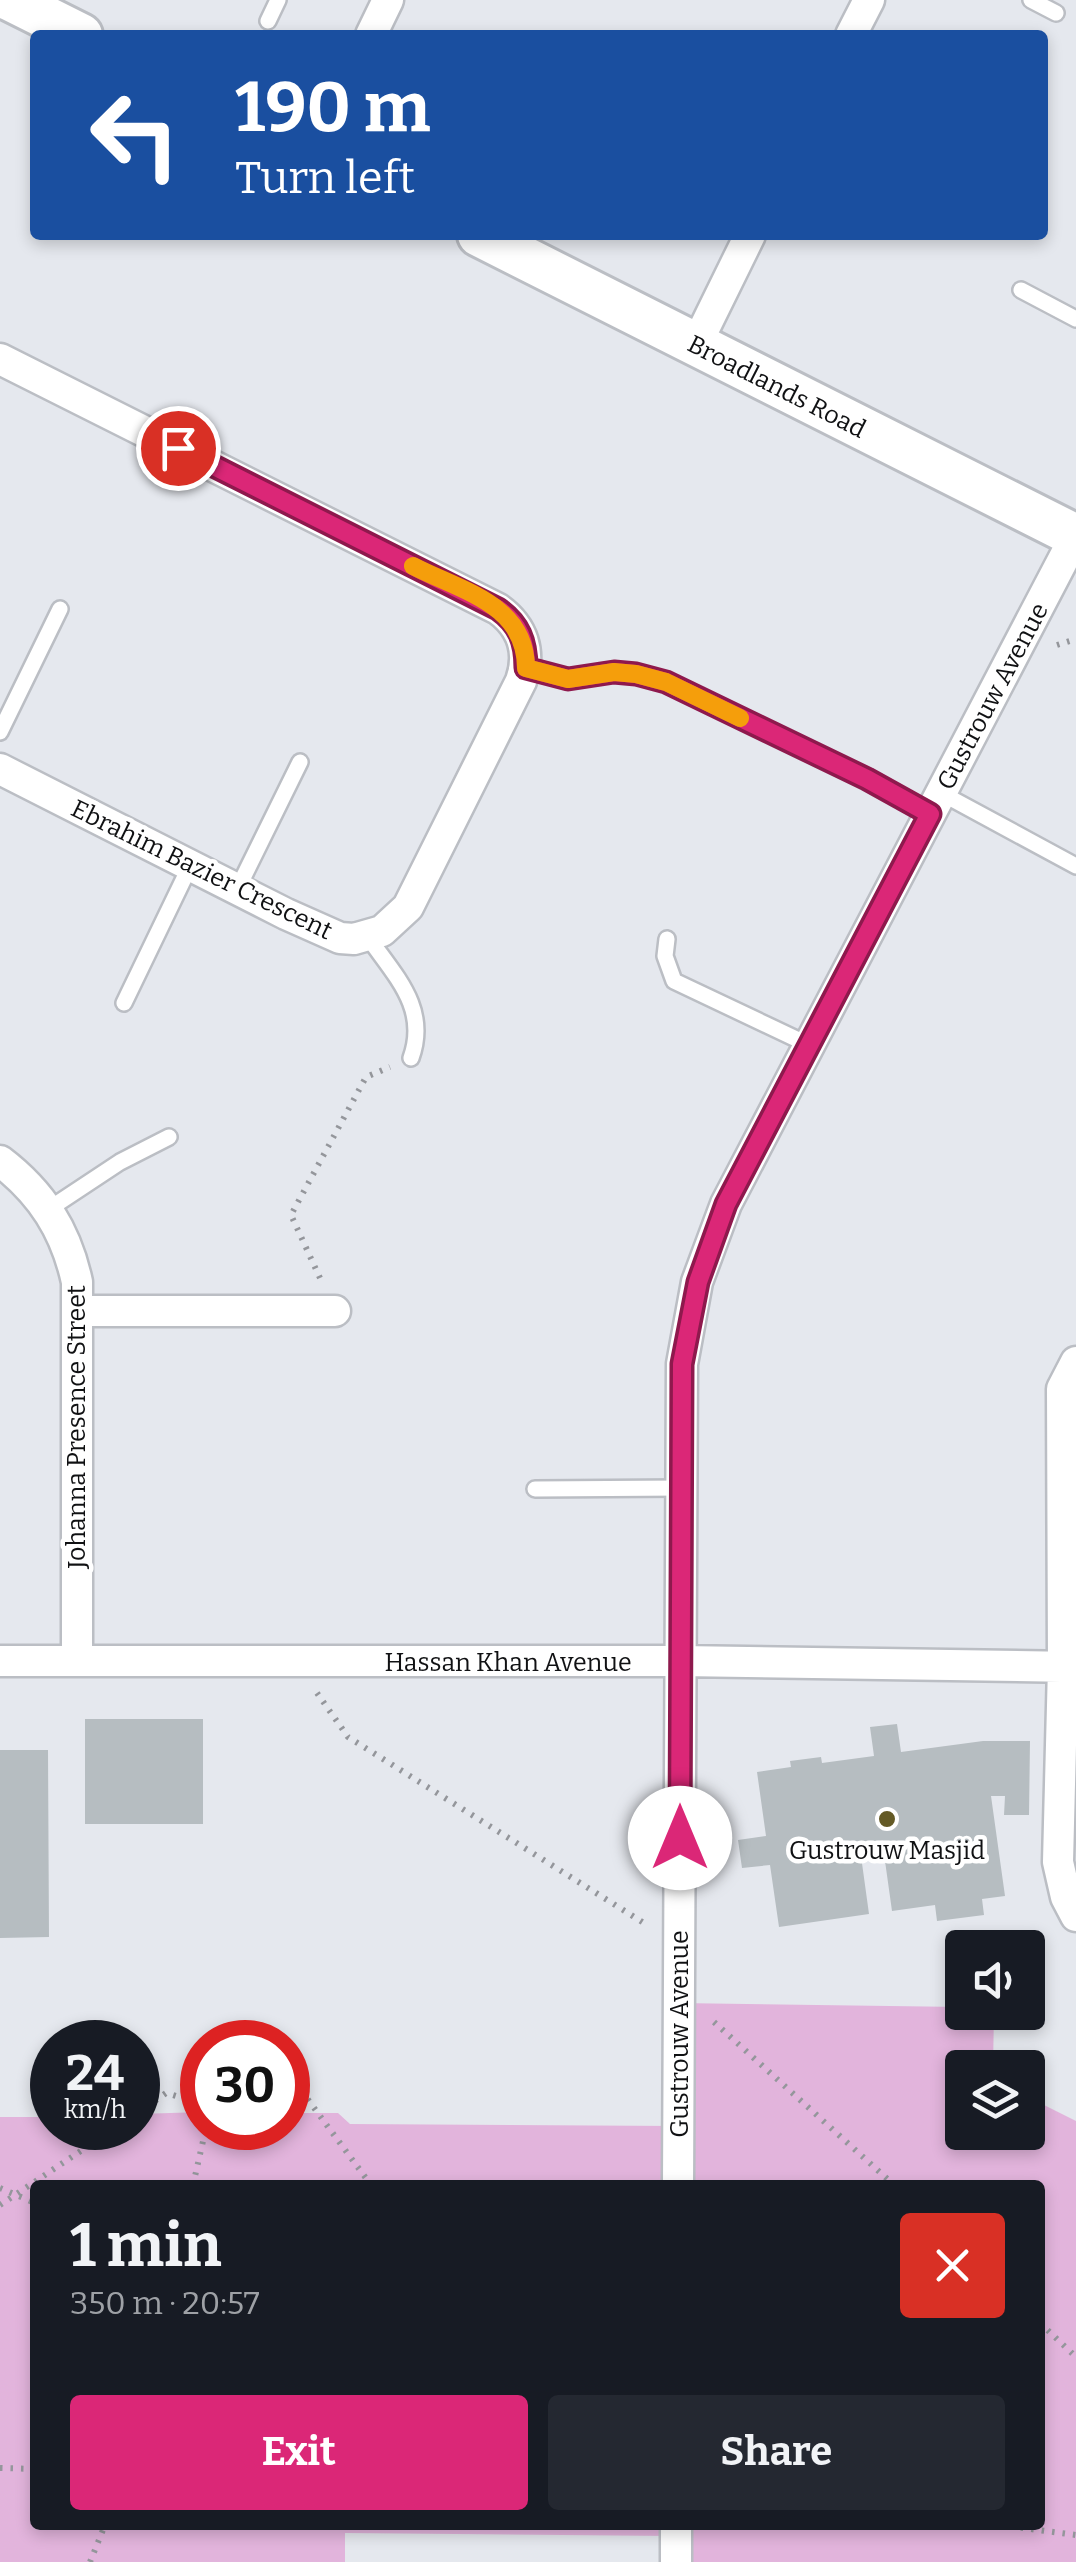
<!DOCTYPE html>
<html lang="en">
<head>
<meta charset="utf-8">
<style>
	body { margin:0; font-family:Bitter,serif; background:#242831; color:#f1f3f6; height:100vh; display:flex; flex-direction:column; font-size:38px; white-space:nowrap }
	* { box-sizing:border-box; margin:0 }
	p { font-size:32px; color:#9ea1a6 }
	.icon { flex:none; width:55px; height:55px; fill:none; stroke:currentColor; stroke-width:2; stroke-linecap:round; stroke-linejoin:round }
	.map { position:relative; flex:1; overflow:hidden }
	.details { position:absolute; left:30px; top:2180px; width:1015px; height:350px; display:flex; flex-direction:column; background:#171b24; border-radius:10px; box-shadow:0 5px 15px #0003 }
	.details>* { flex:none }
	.guide { position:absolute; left:30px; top:30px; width:1018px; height:210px; border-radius:10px; box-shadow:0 5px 15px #0003; background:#1a4fa0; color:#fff; overflow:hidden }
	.buttons { position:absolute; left:945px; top:1930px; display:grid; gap:20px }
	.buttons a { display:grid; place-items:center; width:100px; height:100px; border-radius:10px; background:#171b24; box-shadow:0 5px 15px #0003; font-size:50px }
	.speed { position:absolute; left:30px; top:2020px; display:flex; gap:20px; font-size:50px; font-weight:700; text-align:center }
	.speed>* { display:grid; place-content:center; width:130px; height:130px; border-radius:50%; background:#171b24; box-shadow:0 5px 15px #0003; line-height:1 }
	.speed small { font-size:25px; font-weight:400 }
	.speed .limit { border:15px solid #d22; background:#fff; color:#111 }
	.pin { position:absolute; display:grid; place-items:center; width:85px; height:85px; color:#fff; margin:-42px; border:5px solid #fff; border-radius:50%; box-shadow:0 2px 10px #0007 }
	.me { position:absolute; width:110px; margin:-55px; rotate:0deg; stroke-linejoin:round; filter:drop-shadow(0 0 8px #0008) }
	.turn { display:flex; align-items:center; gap:35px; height:210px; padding:0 40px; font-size:45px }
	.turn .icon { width:130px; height:130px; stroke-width:2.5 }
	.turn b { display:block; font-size:70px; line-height:85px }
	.round { display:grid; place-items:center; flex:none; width:105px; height:105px; border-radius:10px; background:#242831 }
	.summary { display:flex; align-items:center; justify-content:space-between; height:170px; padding:0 40px }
	h1 { font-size:60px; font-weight:700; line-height:75px }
	.cta { display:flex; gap:20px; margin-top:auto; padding:20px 40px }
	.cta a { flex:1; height:115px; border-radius:10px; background:#db2777; color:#fff; font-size:40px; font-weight:700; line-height:115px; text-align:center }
	.cta a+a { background:#242831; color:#f1f3f6 }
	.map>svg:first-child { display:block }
	.green { fill:#e2b4dc; fill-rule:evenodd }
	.building { fill:#b6bdc1 }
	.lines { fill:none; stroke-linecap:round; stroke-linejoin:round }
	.lane-casing { stroke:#bbbec4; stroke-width:20 }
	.street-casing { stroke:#bbbec4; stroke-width:35 }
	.secondary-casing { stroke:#bbbec4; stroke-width:48 }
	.path { stroke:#94969b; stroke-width:6; stroke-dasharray:2.5 8; stroke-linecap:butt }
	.lane { stroke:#fff; stroke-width:15 }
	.street { stroke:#fff; stroke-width:30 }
	.secondary { stroke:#fff; stroke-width:42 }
	.route-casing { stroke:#8e194d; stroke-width:25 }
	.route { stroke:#db2777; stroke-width:18 }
	.slow { stroke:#f59e0b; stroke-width:18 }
	.poi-dot { fill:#645a26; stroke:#fff; stroke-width:4 }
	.labels { text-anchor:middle; stroke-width:9; stroke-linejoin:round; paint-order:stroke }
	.street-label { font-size:25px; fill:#101113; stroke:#fff }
	.poi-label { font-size:25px; fill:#101113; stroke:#fff }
</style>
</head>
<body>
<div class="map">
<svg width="1076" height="2562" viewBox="0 0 1076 2562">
	<rect width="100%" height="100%" fill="#e5e8ee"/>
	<!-- green -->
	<path class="green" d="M678,2003L962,2007V2012L994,2013L993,2067L962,2068V2132H1028V2097L1076,2121V2562H674L673,2536L345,2533V2562H0V2117H52V2128H138V2114L202,2112V2128H288V2113H338L350,2124L675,2126ZM35,2185H1040V2525H35Z"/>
	<!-- building -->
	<path class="building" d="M85,1719H203V1824H85Z
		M897,1724L901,1752L983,1741H1030L1029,1815H1004L1005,1796H991L1005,1896L982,1899L984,1915L937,1921L935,1905L892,1911L885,1861L873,1862L871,1854L861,1856L869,1914L779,1927L770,1865L742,1868L738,1840L766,1836L757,1772L791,1767L790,1761L821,1757L822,1763L874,1756L870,1727Z
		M0,1750H48L49,1937L0,1938Z"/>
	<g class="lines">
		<!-- lane casing -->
		<g class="lane-casing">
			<path id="lane" d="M1031,0L1056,13
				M268,21L278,0
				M1021,290L1076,319
				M526,667L567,679L614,672L636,673L665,682L867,779L930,815
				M0,732L60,609
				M941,793L1076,866
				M237,890L300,762
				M368,937C395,976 429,1008 411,1058
				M667,939L665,956L674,981L809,1045
				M124,1003L190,866
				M49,1209L120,1162L169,1137
				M535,1489L682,1488"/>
		</g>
		<!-- street casing -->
		<g class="street-casing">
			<path id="street" d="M371,35L388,0
				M851,35L869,0
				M696,345L750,235
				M0,359L498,609C523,627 531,652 521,681L408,907L382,931L354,939L340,938L286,914L0,769
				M0,1161C42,1193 66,1231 77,1282V1660
				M79,1311H335
				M1076,1362L1062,1389L1063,1667L1058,1862L1066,1897L1076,1916
				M0,1661H681L1076,1667
				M678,2185L682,1364L697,1282L726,1204L1076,535
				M676,2562V2525"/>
		</g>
		<!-- secondary casing -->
		<g class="secondary-casing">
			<path id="secondary" d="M11,0L81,35
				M479,235L1076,536"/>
		</g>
		<!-- path -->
		<path class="path" d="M1057,645L1076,639
			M320,1278L291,1215L366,1077L390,1067
			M317,1693L348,1737L647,1925
			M714,2022L894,2185
			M288,2099L306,2097L371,2185
			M138,2113L166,2093L202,2104
			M193,2185L206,2128
			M0,2188L35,2203
			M0,2205L115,2128
			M1040,2323L1076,2357
			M0,2468L35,2469
			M1000,2525L1076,2535
			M90,2562L105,2525"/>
		<!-- lane -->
		<use href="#lane" class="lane"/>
		<!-- street -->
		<use href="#street" class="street"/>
		<!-- secondary -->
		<use href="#secondary" class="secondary"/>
	</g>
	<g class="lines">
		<!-- route casing -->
		<g class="route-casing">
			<path id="route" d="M178,448L498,609C519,624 526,641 526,668L568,679L614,672L636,674L666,682L867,779L930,814L726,1204L698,1282L682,1364L680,1838"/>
		</g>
		<!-- route -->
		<use href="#route" class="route"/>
		<!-- slow -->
		<path class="slow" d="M413,566C461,591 526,604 526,668L568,679L614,672L636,674L666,682L740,718"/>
	</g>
	<!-- markers -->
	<circle class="poi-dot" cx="887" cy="1819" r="10"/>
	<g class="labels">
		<!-- street labels -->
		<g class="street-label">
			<text transform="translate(777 386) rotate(27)" y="9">Broadlands Road</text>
			<text transform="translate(992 696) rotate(-62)" y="9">Gustrouw Avenue</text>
			<text transform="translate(202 869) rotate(26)" y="9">Ebrahim Bazier Crescent</text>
			<text transform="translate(76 1427) rotate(-90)" y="9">Johanna Presence Street</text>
			<text x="508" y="1671">Hassan Khan Avenue</text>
			<text transform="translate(679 2034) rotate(-90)" y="9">Gustrouw Avenue</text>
		</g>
		<!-- poi labels -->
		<g class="poi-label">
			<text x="887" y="1859">Gustrouw Masjid</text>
		</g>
	</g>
</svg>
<div class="buttons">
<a><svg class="icon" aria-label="sound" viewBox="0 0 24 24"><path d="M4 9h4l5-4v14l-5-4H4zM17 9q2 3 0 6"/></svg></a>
<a><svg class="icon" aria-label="layers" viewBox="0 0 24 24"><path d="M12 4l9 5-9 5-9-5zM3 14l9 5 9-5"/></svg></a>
</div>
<div class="speed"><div>24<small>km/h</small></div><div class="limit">30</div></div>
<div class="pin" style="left:178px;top:448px;background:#d93025"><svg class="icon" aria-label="arrive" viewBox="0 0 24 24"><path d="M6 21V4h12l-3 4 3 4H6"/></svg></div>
<svg class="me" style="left:680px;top:1838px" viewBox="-20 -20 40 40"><circle r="19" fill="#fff"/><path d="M0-13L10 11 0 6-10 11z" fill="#db2777"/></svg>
<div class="guide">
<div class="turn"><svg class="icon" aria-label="left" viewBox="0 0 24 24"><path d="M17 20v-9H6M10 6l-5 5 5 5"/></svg><div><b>190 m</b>Turn left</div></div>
</div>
<section class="details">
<div class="summary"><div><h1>1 min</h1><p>350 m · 20:57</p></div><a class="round" style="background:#d93025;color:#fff"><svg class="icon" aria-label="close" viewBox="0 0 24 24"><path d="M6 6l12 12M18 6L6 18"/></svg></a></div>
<div class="cta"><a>Exit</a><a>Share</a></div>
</section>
</div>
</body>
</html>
